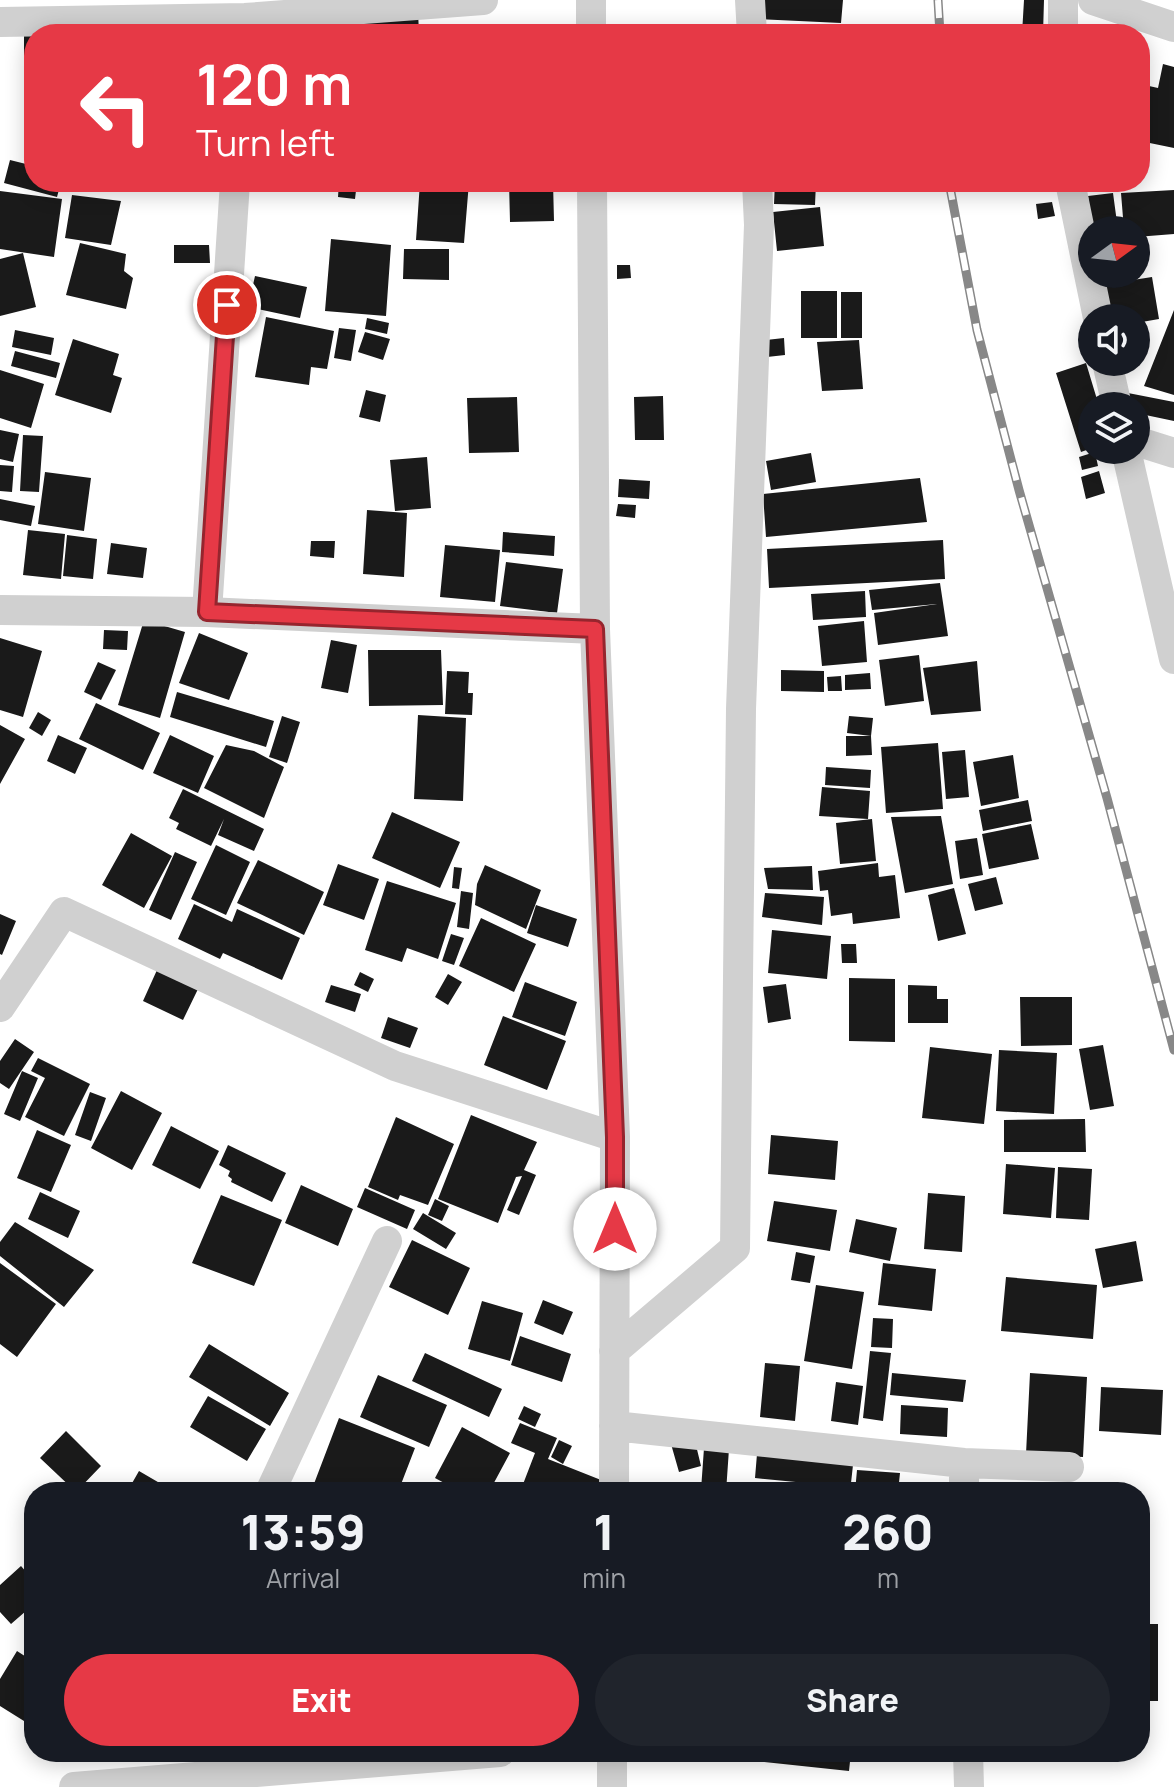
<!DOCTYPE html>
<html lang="en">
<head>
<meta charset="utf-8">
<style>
	body { margin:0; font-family:Manrope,sans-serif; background:#20242c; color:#f1f3f6; height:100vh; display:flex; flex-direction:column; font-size:30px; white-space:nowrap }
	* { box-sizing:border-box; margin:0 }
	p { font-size:26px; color:#9ea1a6 }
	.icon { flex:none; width:44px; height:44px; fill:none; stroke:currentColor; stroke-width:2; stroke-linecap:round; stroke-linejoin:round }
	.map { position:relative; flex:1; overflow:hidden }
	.sheet { position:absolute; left:24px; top:1482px; width:1126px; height:280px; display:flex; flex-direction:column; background:#171b24; border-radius:32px; box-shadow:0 4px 20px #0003 }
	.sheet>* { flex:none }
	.hud { position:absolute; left:24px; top:24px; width:1126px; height:168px; border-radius:32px; box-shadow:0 4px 20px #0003; background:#e63946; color:#fff; overflow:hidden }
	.needle { width:52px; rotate:75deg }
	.tools { position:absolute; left:1078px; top:216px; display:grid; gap:16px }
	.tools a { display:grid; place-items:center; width:72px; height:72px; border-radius:50%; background:#171b24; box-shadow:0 4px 20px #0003; font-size:40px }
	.pin { position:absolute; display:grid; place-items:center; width:68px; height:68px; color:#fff; margin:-34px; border:4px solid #fff; border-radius:50%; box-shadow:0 2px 8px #0007 }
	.me { position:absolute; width:88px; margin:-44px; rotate:0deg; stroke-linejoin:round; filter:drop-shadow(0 0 6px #0008) }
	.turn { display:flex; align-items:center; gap:28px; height:168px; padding:0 40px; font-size:36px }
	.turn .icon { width:104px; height:104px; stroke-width:2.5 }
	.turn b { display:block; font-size:56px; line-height:68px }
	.eta { display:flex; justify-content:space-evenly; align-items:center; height:136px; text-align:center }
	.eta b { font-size:48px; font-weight:800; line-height:56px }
	.primary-button { display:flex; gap:16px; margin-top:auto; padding:16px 40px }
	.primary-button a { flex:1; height:92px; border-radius:48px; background:#e63946; color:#fff; font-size:32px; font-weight:800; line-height:92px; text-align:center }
	.primary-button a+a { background:#20242c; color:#f1f3f6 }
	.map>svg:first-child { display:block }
	.building { fill:#1a1a1a }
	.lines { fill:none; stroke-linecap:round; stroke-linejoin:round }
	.street { stroke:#d0d0d0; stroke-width:30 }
	.rail-casing { stroke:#888; stroke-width:9 }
	.rail { stroke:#fff; stroke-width:6; stroke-dasharray:18; stroke-linecap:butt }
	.route-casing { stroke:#96252e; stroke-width:20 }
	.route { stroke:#e63946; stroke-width:14 }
</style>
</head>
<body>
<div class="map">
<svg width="1174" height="1787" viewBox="0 0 1174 1787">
	<rect width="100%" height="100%" fill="#fff"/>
	<!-- building -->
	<path class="building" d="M756,0H843L841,23L755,19Z
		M1024,0H1044L1043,34H1022Z
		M418,11L419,34H348L347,14Z
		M24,32H34V69H24Z
		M1163,64L1174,67V148L1140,141V84L1158,88Z
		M34,74V109L27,110L24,75Z
		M10,160L34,166V182H61L57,197L4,183Z
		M67,182H120V188H67Z
		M339,182H357L355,199L338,197Z
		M420,182H469L464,243L416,240Z
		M509,182H553L554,221L510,222Z
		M775,182H816L815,205L774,204Z
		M1174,190V234L1136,237V230H1124L1121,193Z
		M0,191L62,199L54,257L0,249Z
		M1113,193L1118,230H1092L1088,196Z
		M72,195L121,201L111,245L65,238Z
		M1052,202L1055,216L1038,219L1036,204Z
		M820,207L824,246L777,251L773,212Z
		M331,239L391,245L386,316L325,311Z
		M80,243L126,254L124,271L133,278L126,309L66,295Z
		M174,245H209L210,263H174Z
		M404,249H449V280L403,279Z
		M23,253L36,307L0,316V259Z
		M617,265H630L631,278L617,279Z
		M255,276L307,287L300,318L248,307Z
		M1152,277L1159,319L1136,323V318H1106L1101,285Z
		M801,291H837V338H801Z
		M841,292H862V338H841Z
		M1174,310V395L1144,386Z
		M266,317L334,331L327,369L311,367L309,385L255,377Z
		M367,318L389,323L387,334L365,329Z
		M339,328L356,330L351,361L334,358Z
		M15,330L54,338L51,355L12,347Z
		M365,332L390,339L383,360L358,352Z
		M784,338L785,355L767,357L766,340Z
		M73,339L119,354L113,375L122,378L111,413L55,395Z
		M859,340L863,389L822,391L817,342Z
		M15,351L60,363L56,378L11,366Z
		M1086,363L1099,406H1092V448L1081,452L1056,373Z
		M0,370L44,384L31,428L0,418Z
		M366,390L386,395L380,422L359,417Z
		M1128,393L1174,402V421L1136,413V406H1125Z
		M663,396L664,440H635L634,397Z
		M517,397L519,452L469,453L467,398Z
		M0,430L19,434L13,462L0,459Z
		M23,435L43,436L39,492L20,491Z
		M1095,452L1098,466L1082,470L1079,457Z
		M811,453L816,482L771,490L766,461Z
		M427,457L431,508L395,511L390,460Z
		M0,465L14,466L12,492L0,491Z
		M1099,471L1105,493L1086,499L1081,477Z
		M45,472L91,478L84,531L38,524Z
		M920,478L927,522L766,537L763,494Z
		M619,479L650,481L649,499L618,497Z
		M0,499L35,506L31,526L0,520Z
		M618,504L636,505L635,518L616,516Z
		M367,510L407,513L404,577L363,574Z
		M28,530L65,534L61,579L23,575Z
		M503,532L555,536L554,556L502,552Z
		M67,535L97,539L93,579L63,576Z
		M943,540L945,579L769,588L767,549Z
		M311,541H335L334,558L310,556Z
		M111,543L147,548L143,578L107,574Z
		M445,545L500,550L495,602L440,597Z
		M506,562L563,569L557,613L500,606Z
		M940,583L948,636L878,645L874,613L937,604L872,610L869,590Z
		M865,591L866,617L813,620L811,594Z
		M144,620L185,632L160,718L118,705Z
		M864,621L867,662L822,666L818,626Z
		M104,630L128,631L127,650L103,649Z
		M199,633L248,653L229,700L179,683Z
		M0,638L42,651L23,717L0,710Z
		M331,640L357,645L348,693L321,688Z
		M368,650H441L443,705L369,706Z
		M919,655L924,701L885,706L879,660Z
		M977,661L981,711L931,715L923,668Z
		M98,662L116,670L101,700L84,692Z
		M781,670L824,671V692L781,691Z
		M447,671L469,672L468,693H473L472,715L445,714Z
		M870,673L871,689L845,690V675Z
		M841,676L842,691H828L827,677Z
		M177,692L274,721L266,747L170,717Z
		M96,703L160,733L143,770L79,739Z
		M38,712L51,720L42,736L29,728Z
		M418,715L466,718L463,801L414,799Z
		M282,716L300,722L287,763L269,757Z
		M849,716L873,718L871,736L847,733Z
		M0,725L25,739L0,784Z
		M58,735L87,748L75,774L47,761Z
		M170,735L214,756L198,793L153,773Z
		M846,736H871L872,755L846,756Z
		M938,743L943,809L886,813L881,747Z
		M226,745L254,751L284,767L264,818L204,788Z
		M965,750L969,797L946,799L942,752Z
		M1013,755L1019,798L981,806L973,762Z
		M826,767L871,770L870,788L825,785Z
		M822,787L870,791L868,819L819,816Z
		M183,789L264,829L254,851L218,835L224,819L211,846L176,829L179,823L169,818Z
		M1028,800L1032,821L983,831L979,810Z
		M392,812L460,842L440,888L372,858Z
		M941,816L953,884L905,893L891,817Z
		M872,819L876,861L840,864L836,823Z
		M1031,824L1039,859L989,869L982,834Z
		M131,833L172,856L144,908L102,885Z
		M977,838L983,875L960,879L955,841Z
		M216,845L250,862L226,915L191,899Z
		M175,852L197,862L171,920L149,910Z
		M258,860L324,892L304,935L237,903Z
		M878,863L879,877L895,875L900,918L853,924L852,913L831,916L828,890L820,891L818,871Z
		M338,864L379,879L364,920L323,905Z
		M485,865L541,890L526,929L475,905L477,884Z
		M812,866L813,890L768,889L764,868Z
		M454,867L462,868L459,889L452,888Z
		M996,877L1003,904L975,911L968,884Z
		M387,881L456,903L438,959L407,948L402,962L365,950Z
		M954,888L966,934L938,941L928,895Z
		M461,891L473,893L469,929L457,927Z
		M765,893L824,897L822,925L762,917Z
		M194,904L232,922L237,909L300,938L282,980L223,953L220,959L178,939Z
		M536,905L577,919L568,947L527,933Z
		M0,914L16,921L2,955L0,954Z
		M481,918L536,944L514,992L459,966Z
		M772,930L831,936L827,979L768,973Z
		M451,934L464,938L454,965L442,961Z
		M841,944H856L857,963H842Z
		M157,970L198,989L183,1020L143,1001Z
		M360,972L374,979L368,992L354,985Z
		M448,974L462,982L448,1005L435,997Z
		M849,978L895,979V1042L849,1041Z
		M525,982L577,1002L565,1036L512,1017Z
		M786,984L791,1019L768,1023L763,987Z
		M331,985L361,994L355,1012L325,1002Z
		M908,985L937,986V999H948V1023H908Z
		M1020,997H1072V1045L1021,1046Z
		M503,1016L566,1041L547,1090L484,1065Z
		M388,1017L418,1028L410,1048L381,1038Z
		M15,1039L34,1052L9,1089L0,1083V1061Z
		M1103,1045L1114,1106L1090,1110L1079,1049Z
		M930,1047L992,1054L984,1124L922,1118Z
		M999,1050L1057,1053L1054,1114L996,1111Z
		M38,1058L90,1084L64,1136L25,1117L45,1078L31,1071Z
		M22,1071L38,1078L20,1121L4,1114Z
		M121,1091L162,1113L132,1170L91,1148Z
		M90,1092L106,1098L91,1141L75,1135Z
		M471,1115L537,1142L524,1170L536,1175L519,1215L507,1210L522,1176L516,1177L498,1223L438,1199Z
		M396,1117L454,1144L428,1205L400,1195L398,1200L368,1187Z
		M1085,1119L1086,1152H1004V1120Z
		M171,1126L219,1151L200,1189L152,1165Z
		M37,1130L71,1145L51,1192L17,1178Z
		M771,1135L838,1141L835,1180L768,1174Z
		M228,1145L286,1173L272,1202L231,1182L232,1179L228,1176L230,1171L219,1165Z
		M1006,1164L1055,1168L1051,1218L1003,1214Z
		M1058,1167L1092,1169L1089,1220L1056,1218Z
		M301,1185L353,1209L338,1246L285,1223Z
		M365,1188L415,1210L407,1229L357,1207Z
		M40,1192L80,1211L68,1238L28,1219Z
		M928,1193L965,1196L962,1252L924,1249Z
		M221,1195L282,1220L254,1286L192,1263Z
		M435,1199L449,1206L442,1221L428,1215Z
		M774,1201L837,1210L830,1251L767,1241Z
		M423,1213L456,1233L446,1249L413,1229Z
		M856,1219L897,1228L890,1261L849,1252Z
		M15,1222L94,1270L64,1307L0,1256V1242Z
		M412,1240L470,1268L448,1315L389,1287Z
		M1136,1241L1143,1281L1103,1288L1095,1249Z
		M796,1252L815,1256L810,1283L791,1280Z
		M0,1263L56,1304L17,1357L0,1344Z
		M883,1263L936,1269L932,1311L878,1305Z
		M1006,1277L1097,1285L1093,1339L1001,1331Z
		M816,1285L864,1292L852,1369L804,1361Z
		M543,1300L573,1312L563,1335L534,1323Z
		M482,1301L523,1313L510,1361L468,1349Z
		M873,1318L893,1319L892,1348L871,1347Z
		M520,1336L571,1354L562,1382L511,1365Z
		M209,1344L289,1393L270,1426L189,1377Z
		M870,1351L891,1353L883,1421L863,1418Z
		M425,1353L502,1389L489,1417L412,1381Z
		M765,1363L800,1366L795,1421L760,1417Z
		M892,1373L966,1380L963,1402L890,1395Z
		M1030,1373L1087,1377L1083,1457L1026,1454Z
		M378,1375L447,1405L429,1447L360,1417Z
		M836,1382L863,1386L858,1425L831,1421Z
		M1101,1387L1163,1390L1161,1435L1099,1431Z
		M208,1396L266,1429L247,1461L190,1427Z
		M901,1405L948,1408L947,1437L900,1434Z
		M524,1406L541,1414L535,1427L518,1419Z
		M339,1418L415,1448L398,1492H319L312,1489Z
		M520,1423L557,1438L548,1459L601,1480L596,1492H520L535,1453L511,1443Z
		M462,1427L510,1453L489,1492H461L435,1478Z
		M66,1431L101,1466L76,1492L40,1458Z
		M694,1437L701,1466L679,1472L671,1444Z
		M559,1440L572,1446L563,1464L551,1457Z
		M704,1448L729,1449L726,1492L701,1490Z
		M757,1454L853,1465L850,1492H805L806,1483L755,1478Z
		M857,1470L900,1473L898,1492H855Z
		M139,1471L175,1492H127Z
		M1140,1544H1150V1587H1140Z
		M21,1566L34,1581V1604L11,1624L0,1612V1585Z
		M1140,1624H1158V1701H1140Z
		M17,1651L34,1662V1722L32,1726L0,1706V1679Z
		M707,1752H851L849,1771L706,1756Z"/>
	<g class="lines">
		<!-- street -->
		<path class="street" d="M591,0V34
			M750,0L752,34
			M1093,0L1174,27
			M0,22L245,18L483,0
			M1063,34V0
			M592,182L595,629L615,1137L614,1492
			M1070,182L1098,318
			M1107,362L1117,406
			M1136,441L1174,453
			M1126,450L1174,659
			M0,610L207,612L595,629
			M207,612L235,182
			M0,1007L64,912L395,1066L615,1137
			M614,1351L735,1248L741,709L759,225L757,182
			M614,1426L964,1463L1069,1467
			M964,1463V1492
			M270,1492L387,1241
			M968,1752L969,1787
			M74,1787L500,1752
			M612,1787V1752"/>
		<!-- rail casing -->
		<g class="rail-casing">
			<path id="rail" d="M938,0L940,34
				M949,182L977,330L1019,490L1107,798L1174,1050"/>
		</g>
		<!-- rail -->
		<use href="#rail" class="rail"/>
	</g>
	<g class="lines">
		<!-- route casing -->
		<g class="route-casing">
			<path id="route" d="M227,305L207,612L595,629L615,1137V1229"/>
		</g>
		<!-- route -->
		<use href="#route" class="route"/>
	</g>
</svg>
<div class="tools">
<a><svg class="needle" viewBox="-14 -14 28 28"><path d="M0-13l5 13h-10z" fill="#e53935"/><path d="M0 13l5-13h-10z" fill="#9ea1a6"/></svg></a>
<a><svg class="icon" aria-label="sound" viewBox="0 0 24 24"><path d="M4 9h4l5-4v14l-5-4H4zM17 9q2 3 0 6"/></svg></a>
<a><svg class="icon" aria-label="layers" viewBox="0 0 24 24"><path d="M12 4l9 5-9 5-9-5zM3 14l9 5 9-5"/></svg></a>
</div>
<div class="pin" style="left:227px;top:305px;background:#d93025"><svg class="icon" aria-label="arrive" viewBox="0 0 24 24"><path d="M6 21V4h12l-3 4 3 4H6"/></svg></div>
<svg class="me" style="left:615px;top:1229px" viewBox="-20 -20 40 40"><circle r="19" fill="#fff"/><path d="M0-13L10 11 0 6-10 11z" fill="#e63946"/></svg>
<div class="hud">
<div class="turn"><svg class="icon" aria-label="left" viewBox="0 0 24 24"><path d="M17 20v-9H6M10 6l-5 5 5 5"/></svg><div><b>120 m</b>Turn left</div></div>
</div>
<section class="sheet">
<div class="eta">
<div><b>13:59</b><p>Arrival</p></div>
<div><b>1</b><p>min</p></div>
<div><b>260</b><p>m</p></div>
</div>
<div class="primary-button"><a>Exit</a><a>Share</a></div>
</section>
</div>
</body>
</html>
